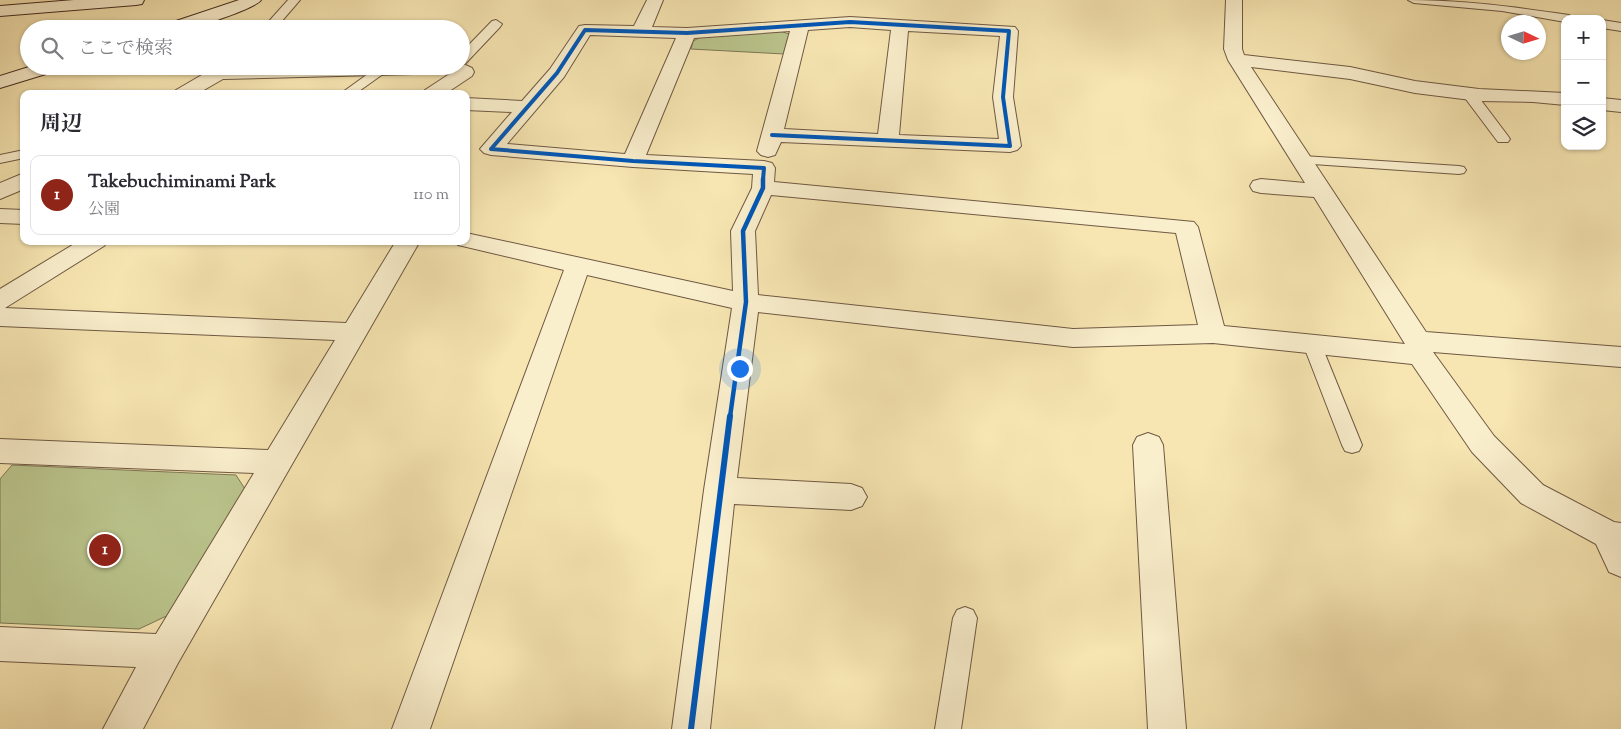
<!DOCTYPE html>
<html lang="ja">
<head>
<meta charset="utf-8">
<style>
  :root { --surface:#fff; --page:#f2f2f3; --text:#2b2b33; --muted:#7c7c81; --line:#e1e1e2; --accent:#8f2418 }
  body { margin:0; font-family:"Sorts Mill Goudy","Noto Serif JP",serif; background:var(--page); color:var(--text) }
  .controls { position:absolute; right:15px; top:15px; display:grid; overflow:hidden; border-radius:10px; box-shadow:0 1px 4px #0004 }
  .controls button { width:45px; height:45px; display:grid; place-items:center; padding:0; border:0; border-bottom:1px solid var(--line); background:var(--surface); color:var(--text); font:25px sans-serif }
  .compass { position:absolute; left:1501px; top:15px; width:45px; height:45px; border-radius:50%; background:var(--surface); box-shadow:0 1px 4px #0004; rotate:94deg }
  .you { position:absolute; left:739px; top:368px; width:18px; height:18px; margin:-12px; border:4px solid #fff; border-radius:50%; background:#1a73e8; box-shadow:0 0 0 8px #1a73e833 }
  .badge { display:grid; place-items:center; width:32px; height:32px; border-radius:50%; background:var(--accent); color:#fff; font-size:16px; font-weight:700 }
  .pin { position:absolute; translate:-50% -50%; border:2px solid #fff; box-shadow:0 1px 5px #0006 }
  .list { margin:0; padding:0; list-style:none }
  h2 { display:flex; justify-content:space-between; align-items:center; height:65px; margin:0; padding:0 20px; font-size:21px }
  h2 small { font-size:16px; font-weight:400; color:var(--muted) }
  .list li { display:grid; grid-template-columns:32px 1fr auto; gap:15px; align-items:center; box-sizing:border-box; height:80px; margin:0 10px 10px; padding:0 10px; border:1px solid var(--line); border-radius:10px }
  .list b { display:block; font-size:19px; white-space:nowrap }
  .list p { margin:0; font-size:16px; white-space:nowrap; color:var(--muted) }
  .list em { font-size:16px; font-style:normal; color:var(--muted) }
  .icon { flex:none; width:28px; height:28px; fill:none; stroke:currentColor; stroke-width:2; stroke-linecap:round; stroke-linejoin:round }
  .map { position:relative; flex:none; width:1621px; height:729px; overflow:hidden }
  .search { position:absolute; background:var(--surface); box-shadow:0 1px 4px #0004; left:20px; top:20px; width:450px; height:55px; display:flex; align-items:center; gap:12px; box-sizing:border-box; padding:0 18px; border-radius:28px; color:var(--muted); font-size:19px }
  .panel { position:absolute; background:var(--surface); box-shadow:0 1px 4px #0004; left:20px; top:90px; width:450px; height:155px; border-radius:10px }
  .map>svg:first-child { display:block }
  .green { fill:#bbc58d; stroke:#7e7856 }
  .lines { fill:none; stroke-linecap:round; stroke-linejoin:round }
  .service-casing { stroke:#6f5943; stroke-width:2 }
  .minor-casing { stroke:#6f5943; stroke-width:2 }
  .secondary-casing { stroke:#422a1e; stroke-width:2 }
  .service { fill:#faefcd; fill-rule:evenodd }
  .minor { fill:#faefcd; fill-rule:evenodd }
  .secondary { fill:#faefcd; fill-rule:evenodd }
  .cycleway-far2-casing { stroke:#faefcd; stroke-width:5.5 }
  .cycleway-far1-casing { stroke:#faefcd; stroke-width:8 }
  .cycleway-casing { stroke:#faefcd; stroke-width:9 }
  .cycleway-far2 { stroke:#0057b8; stroke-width:4 }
  .cycleway-far1 { stroke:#0057b8; stroke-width:4.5 }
  .cycleway { stroke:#0057b8; stroke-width:6 }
</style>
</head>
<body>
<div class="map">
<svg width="1621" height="729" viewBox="0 0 1621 729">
  <rect width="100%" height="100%" fill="#f7e6b2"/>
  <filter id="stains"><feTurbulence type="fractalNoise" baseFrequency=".004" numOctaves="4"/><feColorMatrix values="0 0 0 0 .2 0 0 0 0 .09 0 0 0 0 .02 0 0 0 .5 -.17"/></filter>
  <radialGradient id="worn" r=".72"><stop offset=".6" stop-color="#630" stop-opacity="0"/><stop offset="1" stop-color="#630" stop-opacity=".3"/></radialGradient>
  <!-- green -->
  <path class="green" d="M 780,31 L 789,34 L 784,54 L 691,49 L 693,41 L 703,36 Z
    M 12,465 L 236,475 L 245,489 L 175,612 L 139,629 L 0,623 L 0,479 Z"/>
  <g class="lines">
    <!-- service casing -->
    <g class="service-casing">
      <path id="service" d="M 288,0 L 300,0 L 275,29 L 262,29 Z
        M 1408,0 C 1463,0 1515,7 1569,15 L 1575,19 L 1565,19 L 1565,22 L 1502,11 L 1414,3 Z
        M 496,20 L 502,24 L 500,27 L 465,64 L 461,65 L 461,53 L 492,21 Z
        M 1602,20 L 1621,23 L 1621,31 L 1602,28 Z
        M 379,66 L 388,66 L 390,69 L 355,94 L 340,94 Z
        M 1469,90 L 1474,91 L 1508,136 L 1510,139 L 1508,142 L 1498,142 L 1462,94 Z
        M 24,150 L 24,158 L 0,163 L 0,155 Z
        M 1303,156 L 1459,166 L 1464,167 L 1466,170 L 1464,173 L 1459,174 L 1298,163 L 1296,160 L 1298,157 Z
        M 1312,338 L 1318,339 L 1321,344 L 1362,445 L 1359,451 L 1352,453 L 1345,451 L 1342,445 L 1303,344 L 1306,339 Z
        M 965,607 L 973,610 L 977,618 L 961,729 L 935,729 L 953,618 L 957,610 Z"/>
    </g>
    <!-- minor casing -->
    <g class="minor-casing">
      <path id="minor" d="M 647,0 L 663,0 L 652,27 L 687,28 L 850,17 L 1015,27 L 1018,31 L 1013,97 L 1021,146 L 1017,150 L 1010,152 L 781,142 L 775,155 L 768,157 L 761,155 L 757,151 L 790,31 L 694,38 L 646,155 L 764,161 L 772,163 L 775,168 L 774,182 L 1194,222 L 1198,227 L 1224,326 L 1405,344 L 1314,197 L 1261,193 L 1253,191 L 1250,186 L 1253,181 L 1261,179 L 1305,183 L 1228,60 L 1224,49 L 1226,0 L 1242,0 L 1242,49 L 1244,55 L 1350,67 L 1415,81 L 1479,89 L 1565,93 L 1565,105 L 1533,102 L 1479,101 L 1415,93 L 1350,79 L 1251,67 L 1426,332 L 1621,347 L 1621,367 L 1433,352 L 1494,436 L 1543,485 L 1614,522 L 1621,523 L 1621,577 L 1609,572 L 1596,544 L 1521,503 L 1472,452 L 1412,364 L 1213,343 L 1073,347 L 758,312 L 737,478 L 851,484 L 862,488 L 867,497 L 862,506 L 851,510 L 734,504 L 710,729 L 672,729 L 704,490 L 732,308 L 587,275 L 430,729 L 392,729 L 564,270 L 458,245 L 455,241 L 466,241 L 466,233 L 733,291 L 731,231 L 752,188 L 753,174 L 633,167 L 491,155 L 484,153 L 480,149 L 512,112 L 466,110 L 466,98 L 522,101 L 550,69 L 579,26 L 585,25 L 634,26 ZM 850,27 L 891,30 L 878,134 L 784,129 L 808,30 ZM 908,31 L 1000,36 L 993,97 L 999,139 L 899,135 ZM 590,35 L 676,38 L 625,154 L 507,144 L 564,77 ZM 771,195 L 1176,233 L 1198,325 L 1073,329 L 758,295 L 755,231 Z
        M 461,63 L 472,68 L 474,72 L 472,76 L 445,94 L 422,94 L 425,90 L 451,73 L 223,79 L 197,94 L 173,94 L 176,90 L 212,69 L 219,67 L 461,66 Z
        M 1602,98 L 1621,100 L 1621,112 L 1602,110 Z
        M 24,173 L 24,189 L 0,199 L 0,183 Z
        M 0,209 L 24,210 L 24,224 L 0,223 Z
        M 79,241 L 108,241 L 104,246 L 5,308 L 346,323 L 396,241 L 420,241 L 178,663 L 143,729 L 103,729 L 136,667 L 0,661 L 0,627 L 156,634 L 254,473 L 0,463 L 0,439 L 268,450 L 335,340 L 0,326 L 0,289 Z
        M 1148,433 L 1159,437 L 1163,445 L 1186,729 L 1148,729 L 1133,445 L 1137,437 Z"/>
    </g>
    <!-- secondary casing -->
    <g class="secondary-casing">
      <path id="secondary" d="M 74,0 L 144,0 L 142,4 L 136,5 L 0,16 L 0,6 Z
        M 239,0 L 261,0 C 256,8 201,26 189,29 C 180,30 170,29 161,29 L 164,25 Z
        M 32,66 L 61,66 L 59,70 L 0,88 L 0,76 Z"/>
    </g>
    <!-- service -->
    <use href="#service" class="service"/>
    <!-- minor -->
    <use href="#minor" class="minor"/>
    <!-- secondary -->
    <use href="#secondary" class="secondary"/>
    <!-- cycleway-far2 casing -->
    <g class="cycleway-far2-casing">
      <path id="cycleway-far2" d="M 763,180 L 764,168 L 633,161 L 491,149 L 557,73 L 585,30 L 687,33 L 850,22 L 1009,31 L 1003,97 L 1010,146 L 772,135"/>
    </g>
    <!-- cycleway-far1 casing -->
    <g class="cycleway-far1-casing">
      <path id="cycleway-far1" d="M 730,417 L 746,302 L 743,231 L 763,188 L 763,179"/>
    </g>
    <!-- cycleway casing -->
    <g class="cycleway-casing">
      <path id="cycleway" d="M 691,729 L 730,416"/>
    </g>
    <!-- cycleway-far2 -->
    <use href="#cycleway-far2" class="cycleway-far2"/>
    <!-- cycleway-far1 -->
    <use href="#cycleway-far1" class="cycleway-far1"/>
    <!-- cycleway -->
    <use href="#cycleway" class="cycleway"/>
  </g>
  <rect width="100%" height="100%" filter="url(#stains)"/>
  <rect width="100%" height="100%" fill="url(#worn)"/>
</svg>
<div class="controls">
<button>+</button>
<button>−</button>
<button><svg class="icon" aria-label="layers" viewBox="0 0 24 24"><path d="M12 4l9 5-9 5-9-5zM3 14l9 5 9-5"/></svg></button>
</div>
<svg class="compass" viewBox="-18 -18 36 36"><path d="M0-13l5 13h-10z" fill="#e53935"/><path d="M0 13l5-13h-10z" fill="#7c7c81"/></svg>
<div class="you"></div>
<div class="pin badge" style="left:105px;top:550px">1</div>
<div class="search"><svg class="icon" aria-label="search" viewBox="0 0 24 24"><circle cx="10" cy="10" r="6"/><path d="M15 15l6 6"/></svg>ここで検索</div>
<section class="panel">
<h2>周辺<small></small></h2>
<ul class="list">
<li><span class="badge">1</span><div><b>Takebuchiminami Park</b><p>公園</p></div><em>110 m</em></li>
</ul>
</section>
</div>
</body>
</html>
